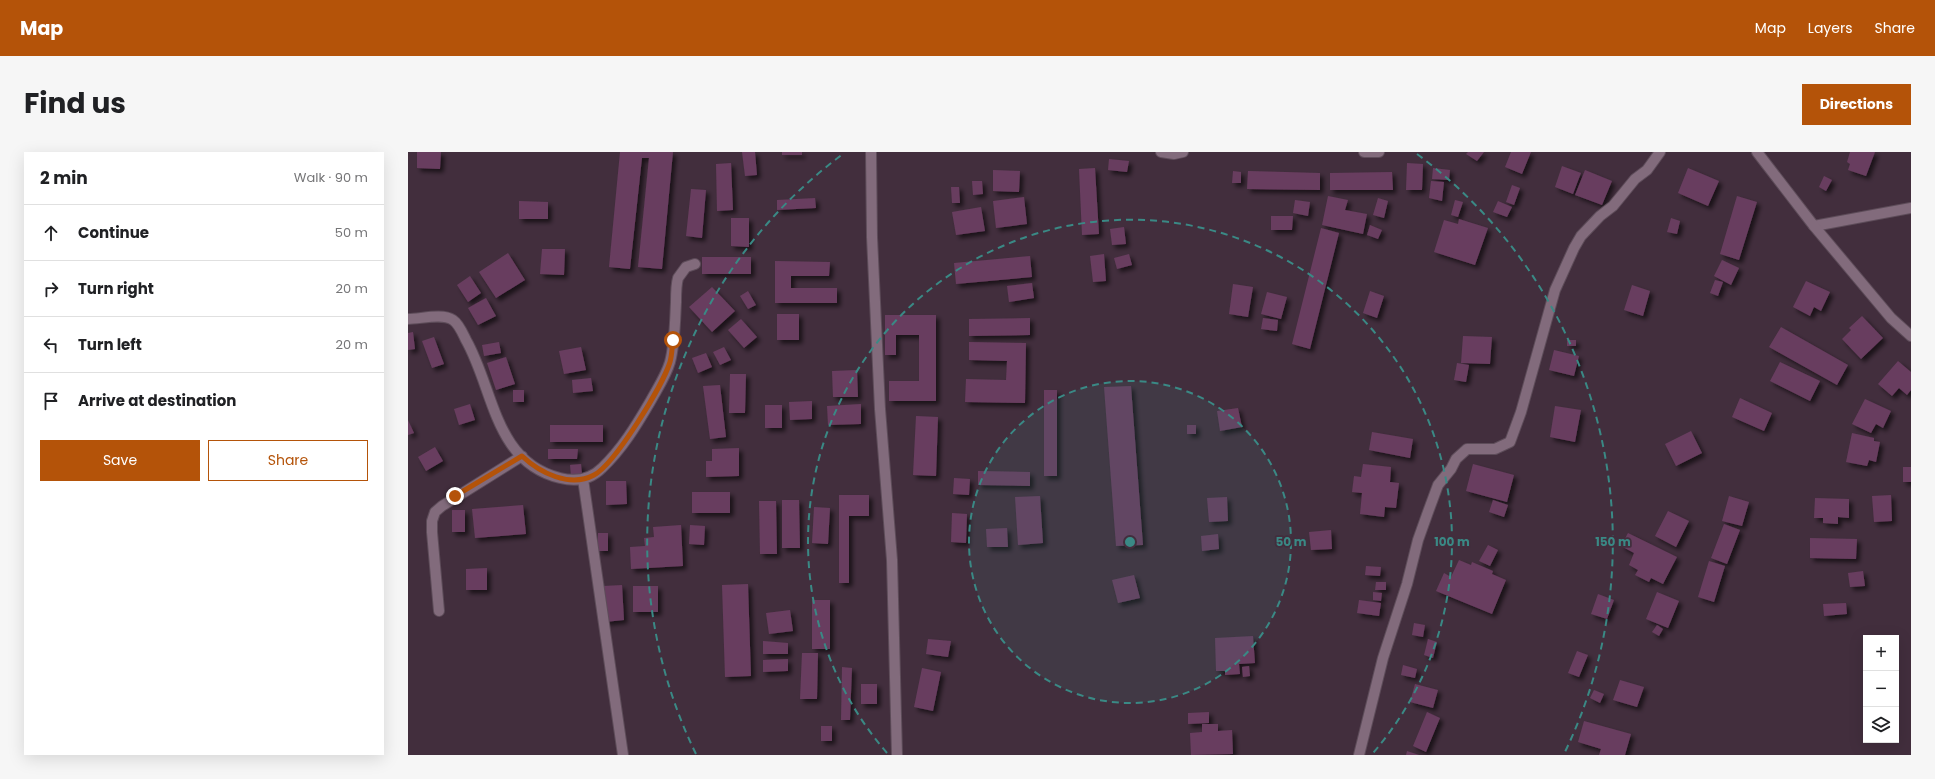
<!DOCTYPE html>
<html lang="en">
<head>
<meta charset="utf-8">
<style>
  :root { --surface:#fff; --page:#f6f6f6; --text:#202124; --muted:#757577; --line:#e0e0e0; --accent:#b45309 }
  body { margin:0; font-family:Poppins,sans-serif; background:var(--page); color:var(--text) }
  .controls { position:absolute; right:12px; bottom:12px; display:grid; overflow:hidden; border-radius:0px; box-shadow:0 4px 16px #0002 }
  .controls button { width:36px; height:36px; display:grid; place-items:center; padding:0; border:0; border-bottom:1px solid var(--line); background:var(--surface); color:var(--text); font:20px sans-serif }
  .stop { position:absolute; width:12px; height:12px; margin:-9px; border:3px solid #b45309; border-radius:50%; background:#fff }
  .stop.end { background:#b45309; border-color:#fff; box-shadow:0 1px 4px #0008 }
  .list { margin:0; padding:0; list-style:none }
  h2 { display:flex; justify-content:space-between; align-items:center; height:52px; margin:0; padding:0 16px; font-size:17px }
  h2 small { font-size:13px; font-weight:400; color:var(--muted) }
  .list li { display:grid; grid-template-columns:26px 1fr auto; gap:12px; align-items:center; box-sizing:border-box; height:56px; padding:0 16px; border-top:1px solid var(--line) }
  .list b { display:block; font-size:15px; white-space:nowrap }
  .list em { font-size:13px; font-style:normal; color:var(--muted) }
  .actions { display:flex; gap:8px; padding:12px 16px }
  .actions a { flex:1; padding:9px 0; border:1px solid var(--accent); border-radius:0px; text-align:center; font-size:14px; color:var(--accent) }
  .actions .main { background:var(--accent); color:#fff }
  .icon { flex:none; width:22px; height:22px; fill:none; stroke:currentColor; stroke-width:2; stroke-linecap:round; stroke-linejoin:round }
  .map { position:relative; flex:none; width:1503px; height:603px; overflow:hidden; border-radius:0px }
  header { display:flex; align-items:center; gap:24px; box-sizing:border-box; height:56px; padding:0 20px; background:var(--accent); color:#fff }
  header strong { font-size:19px }
  nav { display:flex; gap:22px; margin-inline-start:auto; font-size:14px }
  .intro { display:flex; align-items:center; justify-content:space-between; box-sizing:border-box; height:96px; padding:0 24px }
  h1 { margin:0; font-size:28px }
  .button { padding:10px 18px; border-radius:0px; background:var(--accent); color:#fff; font-size:14px; font-weight:700 }
  main { display:flex; gap:24px; padding:0 24px }
  aside { flex:1; background:var(--surface); border-radius:0px; box-shadow:0 4px 16px #0002 }
  .map>svg:first-child { display:block }
  .building { fill:#683d5f; filter:url(#shadow) }
  .lines { fill:none; stroke-linecap:round; stroke-linejoin:round }
  .minor-casing { stroke:#5d4c59; stroke-width:12 }
  .tertiary-casing { stroke:#5d4c59; stroke-width:12 }
  .minor { stroke:#826b7c; stroke-width:10 }
  .tertiary { stroke:#826b7c; stroke-width:10 }
  .route { stroke:#b45309; stroke-width:5 }
  .ring { fill:none; stroke:#3a8985; stroke-width:2; stroke-dasharray:7 5 }
  .centre { fill:#3a8985; stroke:#422e3d; stroke-width:2 }
  .ring-label { font-size:12px; text-anchor:middle; font-weight:bold; fill:#3a8985; stroke:#422e3d; stroke-width:3.5; stroke-linejoin:round; paint-order:stroke }
</style>
</head>
<body>
<header>
<strong>Map</strong>
<nav><a>Map</a><a>Layers</a><a>Share</a></nav>
</header>
<div class="intro"><h1>Find us</h1><a class="button">Directions</a></div>
<main>
<aside>
<h2>2 min<small>Walk · 90 m</small></h2>
<ul class="list">
<li><svg class="icon" aria-label="ahead" viewBox="0 0 24 24"><path d="M12 20V5M6 11l6-6 6 6"/></svg><div><b>Continue</b></div><em>50 m</em></li>
<li><svg class="icon" aria-label="right" viewBox="0 0 24 24"><path d="M7 20v-9h11M14 6l5 5-5 5"/></svg><div><b>Turn right</b></div><em>20 m</em></li>
<li><svg class="icon" aria-label="left" viewBox="0 0 24 24"><path d="M17 20v-9H6M10 6l-5 5 5 5"/></svg><div><b>Turn left</b></div><em>20 m</em></li>
<li><svg class="icon" aria-label="arrive" viewBox="0 0 24 24"><path d="M6 21V4h12l-3 4 3 4H6"/></svg><div><b>Arrive at destination</b></div></li>
</ul>
<div class="actions"><a class="main">Save</a><a>Share</a></div>
</aside>
<div class="map">
<svg width="1503" height="603" viewBox="0 0 1503 603">
  <defs>
    <filter id="shadow"><feDropShadow dx="3.5" dy="3.5" stdDeviation="2" flood-color="#0009"/></filter>
  </defs>
  <rect width="100%" height="100%" fill="#422e3d"/>
  <!-- building -->
  <path class="building" d="M 9,0 L 33,0 L 32,17 L 9,16 Z
    M 212,0 L 265,0 L 254,117 L 230,115 L 241,6 L 234,6 L 222,117 L 201,115 Z
    M 334,0 L 347,0 L 349,23 L 337,24 Z
    M 374,0 L 394,0 L 394,3 L 374,3 Z
    M 1060,0 L 1076,0 L 1069,9 L 1058,2 Z
    M 1103,0 L 1123,0 L 1114,22 L 1097,15 Z
    M 1442,0 L 1467,0 L 1458,24 L 1440,18 L 1442,12 L 1439,10 Z
    M 701,7 L 721,9 L 719,20 L 700,18 Z
    M 323,11 L 325,58 L 309,59 L 308,12 Z
    M 999,11 L 1015,12 L 1014,38 L 998,38 Z
    M 1154,14 L 1173,21 L 1165,42 L 1147,35 Z
    M 687,16 L 691,82 L 674,83 L 671,17 Z
    M 1025,16 L 1042,18 L 1041,28 L 1024,27 Z
    M 1280,16 L 1311,29 L 1300,54 L 1270,41 Z
    M 585,18 L 612,19 L 611,40 L 585,39 Z
    M 1177,18 L 1204,29 L 1194,53 L 1167,43 Z
    M 825,19 L 833,20 L 833,31 L 824,31 Z
    M 840,19 L 912,21 L 912,38 L 839,37 Z
    M 984,20 L 985,38 L 922,38 L 922,21 Z
    M 1416,24 L 1424,28 L 1418,39 L 1411,35 Z
    M 564,29 L 574,29 L 575,42 L 565,43 Z
    M 1023,29 L 1036,30 L 1034,49 L 1021,46 Z
    M 1104,33 L 1112,36 L 1106,53 L 1098,50 Z
    M 543,35 L 551,35 L 552,51 L 544,51 Z
    M 283,37 L 298,38 L 294,86 L 278,84 Z
    M 920,44 L 940,48 L 937,58 L 959,62 L 955,82 L 914,73 Z
    M 1329,44 L 1349,50 L 1331,108 L 1312,102 Z
    M 616,45 L 619,72 L 588,76 L 585,49 Z
    M 407,46 L 408,56 L 369,58 L 369,48 Z
    M 970,46 L 980,49 L 976,66 L 965,63 Z
    M 887,48 L 902,50 L 900,64 L 885,61 Z
    M 1047,48 L 1055,50 L 1050,65 L 1043,63 Z
    M 111,49 L 140,50 L 140,67 L 111,67 Z
    M 1090,49 L 1104,55 L 1099,65 L 1085,60 Z
    M 573,55 L 577,79 L 548,83 L 544,60 Z
    M 863,64 L 885,64 L 884,78 L 863,78 Z
    M 323,66 L 341,66 L 341,95 L 323,94 Z
    M 1263,66 L 1272,69 L 1269,82 L 1259,80 Z
    M 1051,67 L 1080,76 L 1067,113 L 1026,100 L 1036,68 L 1050,72 Z
    M 962,73 L 974,78 L 970,87 L 959,83 Z
    M 716,75 L 718,92 L 704,93 L 702,77 Z
    M 913,76 L 931,81 L 902,197 L 884,192 Z
    M 134,97 L 157,97 L 156,123 L 132,122 Z
    M 100,101 L 117,128 L 88,146 L 71,120 Z
    M 696,102 L 698,129 L 685,130 L 682,104 Z
    M 721,102 L 724,113 L 709,117 L 706,106 Z
    M 622,104 L 624,125 L 548,132 L 546,111 Z
    M 294,105 L 343,105 L 343,122 L 294,122 Z
    M 1314,108 L 1331,116 L 1323,133 L 1306,124 Z
    M 367,109 L 422,110 L 421,124 L 383,124 L 383,136 L 429,136 L 429,151 L 367,151 Z
    M 62,124 L 73,141 L 60,150 L 49,133 Z
    M 1307,128 L 1315,130 L 1310,144 L 1302,141 Z
    M 1398,129 L 1422,140 L 1413,159 L 1406,155 L 1402,164 L 1385,155 Z
    M 624,131 L 626,146 L 601,150 L 599,134 Z
    M 825,132 L 845,135 L 840,165 L 821,162 Z
    M 1224,133 L 1242,139 L 1235,164 L 1216,158 Z
    M 304,135 L 327,159 L 304,180 L 281,155 Z
    M 340,139 L 348,153 L 340,157 L 332,144 Z
    M 962,139 L 976,144 L 969,166 L 955,161 Z
    M 859,140 L 879,145 L 873,167 L 853,162 Z
    M 78,146 L 88,164 L 70,173 L 60,156 Z
    M 369,162 L 391,162 L 391,188 L 369,188 Z
    M 477,163 L 528,163 L 528,249 L 481,249 L 481,229 L 511,229 L 511,183 L 488,183 L 488,203 L 477,203 Z
    M 1454,164 L 1475,186 L 1453,207 L 1434,187 L 1443,178 L 1441,176 Z
    M 622,166 L 622,183 L 561,184 L 561,167 Z
    M 855,166 L 870,168 L 869,179 L 853,177 Z
    M 333,167 L 349,185 L 336,196 L 320,178 Z
    M 1373,175 L 1440,213 L 1429,233 L 1361,195 Z
    M 5,180 L 7,197 L 0,198 L 0,181 Z
    M 1055,184 L 1084,185 L 1082,212 L 1053,211 Z
    M 26,185 L 36,212 L 24,216 L 14,189 Z
    M 1159,188 L 1168,188 L 1168,194 L 1159,194 Z
    M 91,190 L 93,201 L 76,204 L 74,193 Z
    M 561,190 L 618,191 L 617,251 L 557,250 L 558,227 L 598,228 L 599,209 L 561,208 Z
    M 173,195 L 178,218 L 156,222 L 151,199 Z
    M 316,195 L 323,208 L 312,213 L 305,200 Z
    M 1146,198 L 1171,204 L 1166,224 L 1141,218 Z
    M 298,201 L 304,215 L 290,221 L 284,206 Z
    M 98,205 L 107,232 L 88,238 L 79,211 Z
    M 1490,209 L 1503,220 L 1503,238 L 1499,243 L 1491,236 L 1484,244 L 1470,232 Z
    M 1372,210 L 1412,229 L 1402,249 L 1362,229 Z
    M 1049,211 L 1061,213 L 1058,230 L 1046,228 Z
    M 449,218 L 450,245 L 425,245 L 424,219 Z
    M 322,222 L 338,222 L 337,261 L 321,261 Z
    M 183,226 L 185,239 L 165,241 L 164,228 Z
    M 312,233 L 318,285 L 302,287 L 295,234 Z
    M 723,234 L 735,393 L 708,394 L 696,235 Z
    M 105,238 L 116,238 L 116,250 L 105,250 Z
    M 636,238 L 649,238 L 649,324 L 636,324 Z
    M 1332,246 L 1364,261 L 1356,279 L 1324,265 Z
    M 1457,247 L 1483,259 L 1475,276 L 1468,272 L 1463,281 L 1444,272 Z
    M 404,249 L 404,267 L 382,268 L 381,250 Z
    M 62,252 L 67,268 L 51,273 L 46,257 Z
    M 453,252 L 453,272 L 420,273 L 419,254 Z
    M 357,253 L 374,253 L 374,276 L 357,276 Z
    M 1147,254 L 1173,258 L 1167,290 L 1142,285 Z
    M 830,256 L 834,275 L 812,279 L 809,259 Z
    M 508,264 L 530,265 L 528,324 L 505,323 Z
    M 0,268 L 6,281 L 0,283 Z
    M 142,273 L 195,273 L 195,290 L 142,290 Z
    M 779,273 L 788,273 L 788,282 L 779,282 Z
    M 1283,279 L 1294,301 L 1268,314 L 1257,292 Z
    M 964,280 L 1005,287 L 1002,306 L 961,298 Z
    M 1444,281 L 1466,286 L 1466,289 L 1472,290 L 1468,310 L 1461,308 L 1459,314 L 1438,310 Z
    M 27,295 L 35,309 L 18,319 L 10,305 Z
    M 331,296 L 331,324 L 298,325 L 298,309 L 304,309 L 304,297 Z
    M 140,297 L 170,297 L 169,307 L 140,307 Z
    M 173,312 L 174,322 L 163,324 L 162,313 Z
    M 955,312 L 983,315 L 982,330 L 991,331 L 988,356 L 977,355 L 976,365 L 952,362 L 954,341 L 944,340 L 946,324 L 953,325 Z
    M 1065,312 L 1106,323 L 1099,350 L 1058,339 Z
    M 1495,315 L 1503,315 L 1503,330 L 1495,330 Z
    M 570,319 L 622,320 L 622,334 L 570,333 Z
    M 546,326 L 562,327 L 561,343 L 545,342 Z
    M 198,329 L 218,329 L 219,352 L 198,353 Z
    M 284,340 L 322,340 L 322,361 L 284,361 Z
    M 431,343 L 461,343 L 461,364 L 441,364 L 441,431 L 431,431 Z
    M 1483,343 L 1484,369 L 1466,370 L 1464,344 Z
    M 632,344 L 635,391 L 610,393 L 607,345 Z
    M 1321,344 L 1341,350 L 1334,374 L 1314,369 Z
    M 819,345 L 820,369 L 801,370 L 799,346 Z
    M 1407,346 L 1441,347 L 1441,366 L 1430,365 L 1430,372 L 1415,371 L 1415,366 L 1406,366 Z
    M 374,348 L 391,348 L 392,396 L 374,396 Z
    M 1085,348 L 1100,353 L 1096,365 L 1081,360 Z
    M 351,349 L 368,349 L 369,402 L 352,402 Z
    M 115,353 L 118,382 L 67,386 L 64,357 Z
    M 406,355 L 422,356 L 420,392 L 404,391 Z
    M 44,358 L 57,358 L 57,380 L 44,380 Z
    M 1260,359 L 1281,369 L 1268,395 L 1247,384 Z
    M 544,361 L 559,362 L 558,391 L 543,390 Z
    M 1316,372 L 1332,378 L 1319,412 L 1303,406 Z
    M 273,373 L 275,414 L 223,417 L 222,395 L 237,394 L 236,386 L 246,385 L 245,375 Z
    M 282,373 L 297,374 L 296,393 L 281,392 Z
    M 599,376 L 600,395 L 579,395 L 578,377 Z
    M 923,378 L 924,397 L 903,398 L 901,380 Z
    M 190,381 L 200,381 L 200,399 L 190,399 Z
    M 1220,381 L 1269,405 L 1255,432 L 1243,426 L 1241,430 L 1227,423 L 1230,418 L 1221,413 L 1226,401 L 1213,394 Z
    M 810,382 L 811,397 L 794,399 L 793,384 Z
    M 1402,386 L 1449,387 L 1448,407 L 1402,406 Z
    M 1080,393 L 1090,398 L 1082,414 L 1071,409 Z
    M 1051,408 L 1063,413 L 1064,410 L 1085,419 L 1084,422 L 1098,428 L 1084,462 L 1028,439 L 1036,421 L 1043,425 Z
    M 1301,409 L 1317,414 L 1306,450 L 1290,445 Z
    M 958,414 L 973,415 L 972,424 L 957,423 Z
    M 79,416 L 79,438 L 58,438 L 58,417 Z
    M 1455,419 L 1457,434 L 1442,435 L 1440,421 Z
    M 726,423 L 732,446 L 710,451 L 704,428 Z
    M 968,430 L 978,430 L 978,438 L 967,438 Z
    M 340,432 L 343,524 L 317,525 L 314,433 Z
    M 214,433 L 216,468 L 197,470 L 195,434 Z
    M 225,434 L 250,434 L 250,460 L 225,460 Z
    M 965,440 L 974,441 L 973,449 L 965,448 Z
    M 1249,440 L 1271,449 L 1260,476 L 1238,467 Z
    M 1190,442 L 1206,448 L 1199,467 L 1183,462 Z
    M 404,448 L 422,448 L 422,497 L 404,497 Z
    M 951,448 L 973,451 L 971,464 L 949,461 Z
    M 1438,451 L 1439,462 L 1416,464 L 1415,452 Z
    M 382,458 L 385,479 L 361,482 L 358,461 Z
    M 1006,471 L 1017,473 L 1015,485 L 1004,483 Z
    M 1249,473 L 1255,477 L 1251,484 L 1244,480 Z
    M 845,484 L 847,511 L 831,512 L 832,522 L 817,523 L 817,519 L 808,519 L 807,486 Z
    M 520,487 L 543,489 L 540,505 L 518,502 Z
    M 1020,487 L 1029,490 L 1025,506 L 1016,503 Z
    M 355,489 L 380,491 L 380,502 L 355,502 Z
    M 1169,499 L 1180,503 L 1171,525 L 1160,521 Z
    M 394,501 L 410,501 L 409,547 L 392,547 Z
    M 380,507 L 380,519 L 355,520 L 355,508 Z
    M 995,513 L 1009,517 L 1007,526 L 993,523 Z
    M 841,514 L 842,524 L 835,525 L 834,515 Z
    M 434,515 L 444,516 L 442,568 L 433,568 Z
    M 514,516 L 533,520 L 525,559 L 506,555 Z
    M 1212,528 L 1236,535 L 1229,555 L 1205,548 Z
    M 453,532 L 469,532 L 469,552 L 453,552 Z
    M 1007,532 L 1030,538 L 1025,556 L 1002,550 Z
    M 1186,538 L 1196,542 L 1192,551 L 1182,546 Z
    M 801,560 L 801,571 L 780,572 L 780,561 Z
    M 1019,560 L 1032,566 L 1018,600 L 1005,594 Z
    M 1176,569 L 1223,582 L 1217,603 L 1191,603 L 1193,597 L 1170,590 Z
    M 794,572 L 810,572 L 810,579 L 824,578 L 825,602 L 783,603 L 782,581 L 794,580 Z
    M 413,574 L 424,574 L 424,589 L 413,589 Z
    M 999,599 L 1011,603 L 998,603 Z"/>
  <g class="lines">
    <!-- minor casing -->
    <g class="minor-casing">
      <path id="minor" d="M 463,0 L 464,85 L 472,257 L 484,408 L 489,603
        M 753,0 L 766,2 L 775,0
        M 956,0 L 971,0
        M 1406,74 L 1503,56
        M 0,167 C 13,167 34,161 45,168 C 51,172 55,182 58,188 C 86,237 86,310 152,326 C 168,330 183,327 194,316 C 214,297 228,274 242,250 C 249,237 258,224 262,210 C 267,191 267,169 268,150 C 268,142 268,133 270,126 L 278,115 L 287,112
        M 175,327 L 215,603
        M 31,459 L 24,380 L 24,369 L 27,360 L 34,354 L 114,304
        M 951,603 L 975,506 L 999,432 L 1010,388 L 1020,360 L 1030,333 L 1043,317 L 1048,307 L 1059,297 L 1087,297 L 1102,290 L 1113,260 L 1147,138 L 1166,96 L 1173,84 L 1192,64 L 1205,54 L 1227,27 L 1239,18 L 1252,0"/>
    </g>
    <!-- tertiary casing -->
    <g class="tertiary-casing">
      <path id="tertiary" d="M 1349,0 L 1406,74 L 1483,166 L 1503,184"/>
    </g>
    <!-- minor -->
    <use href="#minor" class="minor"/>
    <!-- tertiary -->
    <use href="#tertiary" class="tertiary"/>
  </g>
  <g class="lines">
    <!-- route -->
    <path class="route" d="M 47,344 L 114,304 C 132,321 162,336 186,323 C 207,312 255,233 262,210 C 264,203 264,195 265,188"/>
  </g>
  <!-- distance rings -->
  <circle cx="722" cy="390" r="161" fill="#3a8985" fill-opacity=".12"/>
  <g class="ring">
    <circle cx="722" cy="390" r="161"/>
    <path d="M479 601A322 322 0 1 1 965 601"/>
    <path d="M288 602A483 483 0 0 1 435 2M1009 2A483 483 0 0 1 1156 602"/>
  </g>
  <circle cx="722" cy="390" r="6" class="centre"/>
  <g class="ring-label">
    <text x="883" y="394">50 m</text>
    <text x="1044" y="394">100 m</text>
    <text x="1205" y="394">150 m</text>
  </g>
</svg>
<div class="controls">
<button>+</button>
<button>−</button>
<button><svg class="icon" aria-label="layers" viewBox="0 0 24 24"><path d="M12 4l9 5-9 5-9-5zM3 14l9 5 9-5"/></svg></button>
</div>
<div class="stop" style="left:265px;top:188px"></div>
<div class="stop end" style="left:47px;top:344px"></div>
</div>
</main>
</body>
</html>
